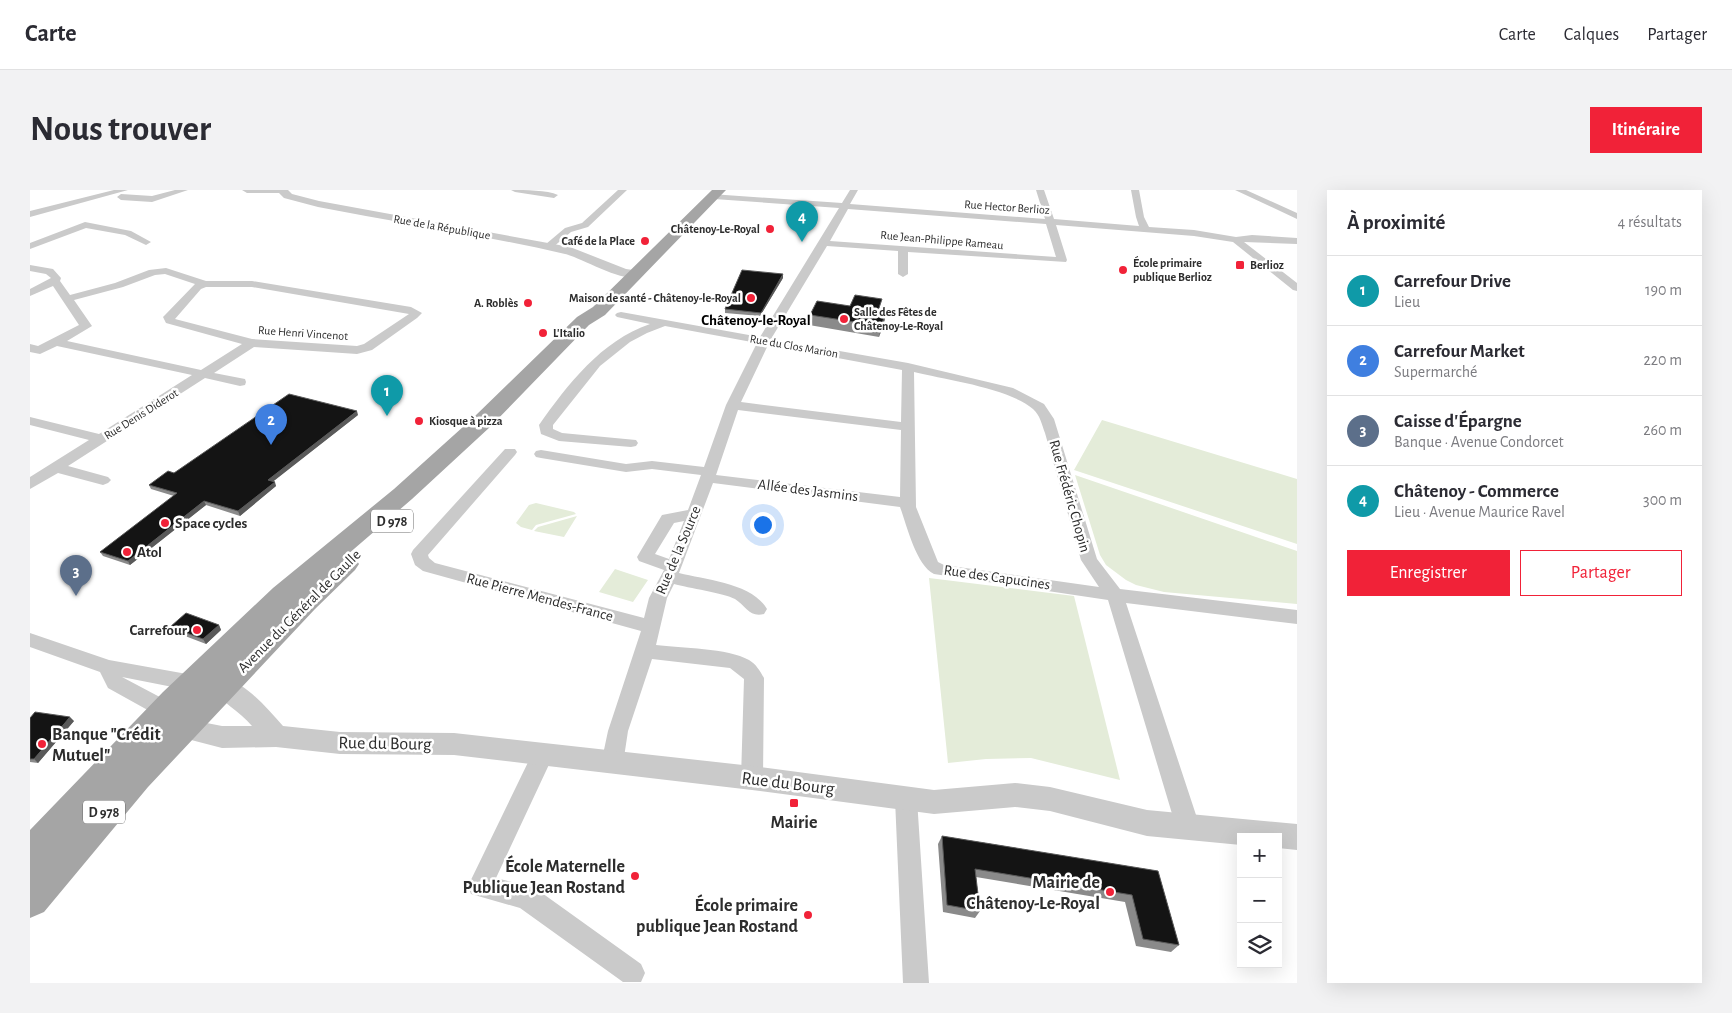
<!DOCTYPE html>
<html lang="fr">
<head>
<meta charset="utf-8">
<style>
  :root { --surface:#fff; --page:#f2f2f3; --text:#2b2b33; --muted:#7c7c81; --line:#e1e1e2; --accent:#f12238 }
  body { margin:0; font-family:"Alegreya Sans",sans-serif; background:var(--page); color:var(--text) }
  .controls { position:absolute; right:15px; bottom:15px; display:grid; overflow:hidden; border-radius:0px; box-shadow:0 5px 20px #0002 }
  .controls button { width:45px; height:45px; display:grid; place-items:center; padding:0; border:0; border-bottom:1px solid var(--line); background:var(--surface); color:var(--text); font:25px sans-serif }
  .you { position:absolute; left:732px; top:334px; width:18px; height:18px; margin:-12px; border:4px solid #fff; border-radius:50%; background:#1a73e8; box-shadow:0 0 0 8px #1a73e833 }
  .badge { display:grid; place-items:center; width:32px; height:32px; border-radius:50%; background:var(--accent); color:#fff; font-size:16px; font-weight:700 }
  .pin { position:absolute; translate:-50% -41px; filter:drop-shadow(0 1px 2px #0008) }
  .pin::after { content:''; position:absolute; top:26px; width:18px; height:15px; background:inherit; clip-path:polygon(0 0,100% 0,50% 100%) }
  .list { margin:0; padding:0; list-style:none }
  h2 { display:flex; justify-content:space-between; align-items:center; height:65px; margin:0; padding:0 20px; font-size:21px }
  h2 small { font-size:16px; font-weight:400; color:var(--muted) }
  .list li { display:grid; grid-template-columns:32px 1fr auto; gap:15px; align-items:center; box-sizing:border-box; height:70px; padding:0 20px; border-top:1px solid var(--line) }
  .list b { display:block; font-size:19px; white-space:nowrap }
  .list p { margin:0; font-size:16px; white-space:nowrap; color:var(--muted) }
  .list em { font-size:16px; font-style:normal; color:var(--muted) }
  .actions { display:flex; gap:10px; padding:15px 20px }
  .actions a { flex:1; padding:11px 0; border:1px solid var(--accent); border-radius:0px; text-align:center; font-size:18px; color:var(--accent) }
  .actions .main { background:var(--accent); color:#fff }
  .icon { flex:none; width:28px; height:28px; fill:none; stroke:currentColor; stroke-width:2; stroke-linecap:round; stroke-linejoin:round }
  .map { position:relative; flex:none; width:1267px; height:793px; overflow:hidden; border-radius:0px }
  header { display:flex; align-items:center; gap:30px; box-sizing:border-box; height:70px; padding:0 25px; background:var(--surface); border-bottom:1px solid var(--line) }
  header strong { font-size:24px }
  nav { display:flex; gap:28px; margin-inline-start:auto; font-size:18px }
  .intro { display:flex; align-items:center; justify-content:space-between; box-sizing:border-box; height:120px; padding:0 30px }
  h1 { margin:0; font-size:35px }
  .button { padding:12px 22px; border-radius:0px; background:var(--accent); color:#fff; font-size:18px; font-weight:700 }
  main { display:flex; gap:30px; padding:0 30px }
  aside { flex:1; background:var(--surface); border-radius:0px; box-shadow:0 5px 20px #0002 }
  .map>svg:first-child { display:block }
  .green { fill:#e4ecd9 }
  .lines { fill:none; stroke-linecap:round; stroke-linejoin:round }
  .minor { fill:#cacaca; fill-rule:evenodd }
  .tertiary { fill:#cacaca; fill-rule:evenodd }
  .primary { fill:#a5a5a5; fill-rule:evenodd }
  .wall { fill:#8a8a8a }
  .shaded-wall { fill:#5a5a5a }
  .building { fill:#141414; stroke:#5a5a5a }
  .poi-dot { fill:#f12238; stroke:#fff; stroke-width:2 }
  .labels { text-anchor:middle; stroke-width:5; stroke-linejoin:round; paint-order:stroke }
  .far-street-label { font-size:12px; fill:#2d2d2d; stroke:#fff }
  .far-poi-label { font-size:12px; font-weight:bold; fill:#2d2d2d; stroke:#fff; text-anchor:start }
  .shield { fill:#fff; stroke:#6c6c6c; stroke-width:1 }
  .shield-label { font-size:14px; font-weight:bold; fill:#2d2d2d }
  .far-quarter-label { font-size:15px; font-weight:bold; fill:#000; stroke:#fff }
  .street-label { font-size:15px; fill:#2d2d2d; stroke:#fff }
  .poi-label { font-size:15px; font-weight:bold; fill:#2d2d2d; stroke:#fff; text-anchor:start }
  .near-poi-label { font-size:18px; font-weight:bold; fill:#2d2d2d; stroke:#fff; text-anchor:end }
  .near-street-label { font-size:18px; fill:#2d2d2d; stroke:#fff }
</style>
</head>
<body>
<header>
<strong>Carte</strong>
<nav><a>Carte</a><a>Calques</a><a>Partager</a></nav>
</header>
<div class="intro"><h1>Nous trouver</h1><a class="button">Itinéraire</a></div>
<main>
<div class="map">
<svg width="1267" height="793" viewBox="0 0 1267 793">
  <rect width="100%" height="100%" fill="#fff"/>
  <!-- green -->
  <path class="green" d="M 1072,230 L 1267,289 L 1267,354 L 1044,280 Z
    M 1045,285 L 1267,361 L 1267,414 L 1134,402 L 1106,395 L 1096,390 L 1076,375 L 1070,365 Z
    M 506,313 L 544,322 L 546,324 L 506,335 L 502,340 L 491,337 L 486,333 L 499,315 Z
    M 547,326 L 534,347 L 504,341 L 508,337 Z
    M 585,379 L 618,390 L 603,412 L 569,402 Z
    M 899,388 L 1044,406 L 1090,590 L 1001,568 L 956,569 L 918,573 Z"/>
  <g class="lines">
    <!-- minor -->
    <path class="minor" d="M 84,0 L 98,0 L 0,27 L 0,21 Z
      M 145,0 L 158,0 L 122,12 L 91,10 L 87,7 L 91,4 L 122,6 Z
      M 481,0 C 495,0 517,0 528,5 L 524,8 L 485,2 Z
      M 588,0 L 597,0 L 558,37 L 541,42 L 522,58 L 516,58 L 516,54 L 535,38 L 552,33 Z
      M 820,0 L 828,0 L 820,14 L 1015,29 L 1006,0 L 1014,0 L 1024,29 L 1109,36 L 1106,27 L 1101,0 L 1109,0 L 1114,27 L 1119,37 L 1164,40 L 1206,47 L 1222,45 L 1267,48 L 1267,54 L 1214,52 L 1267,93 L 1267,101 L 1263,100 L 1203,52 L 1164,46 L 1026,35 L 1037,70 L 1036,72 L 878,62 L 878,84 L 873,87 L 868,84 L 868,61 L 797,56 L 741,149 L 878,173 L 983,198 L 1014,214 L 1024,229 L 1067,369 L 1090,399 L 1267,420 L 1267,434 L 1096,413 L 1170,637 L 1166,644 L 1158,648 L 1150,644 L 1146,637 L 1078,410 L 904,384 C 886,375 877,336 870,317 L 683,293 L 649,383 C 676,390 722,393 737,419 L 734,424 C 720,428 716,416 705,409 C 694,403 658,398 644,394 L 637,408 L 626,455 C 651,458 698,458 719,470 C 726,474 730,481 734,488 L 733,588 L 730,595 L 722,598 L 714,595 L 711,588 L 714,489 L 700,478 L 622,469 L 598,541 L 593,574 L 590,581 L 582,583 L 574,581 L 571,574 L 578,541 L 611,441 L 393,381 L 385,375 L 381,364 L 383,360 L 475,259 L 485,259 L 487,262 L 485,265 L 398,365 L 399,368 L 405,373 L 614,428 L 619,408 L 634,380 L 609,371 L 607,367 L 632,325 L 658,320 L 671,285 L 622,279 L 596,282 L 511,268 L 506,267 L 504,264 L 506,261 L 511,260 L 596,274 L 622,271 L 674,277 L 696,215 L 727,153 L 635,136 L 617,143 L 600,152 L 570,176 L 523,235 L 523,239 L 532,243 L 606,250 L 608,253 L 606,256 L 601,257 L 529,251 L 511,244 L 509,235 C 538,194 571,151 620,134 L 587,127 L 585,125 L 587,123 L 591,122 L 730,147 L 809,18 L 684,9 L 681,8 L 681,4 L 812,13 ZM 818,19 L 1016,34 L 1026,67 L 800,51 ZM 738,155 L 872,180 L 871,232 L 711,212 ZM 884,182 C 917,190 978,198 1003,219 C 1010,225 1012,235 1015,243 L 1051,370 L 1069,397 L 914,375 L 908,372 L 886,317 ZM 708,220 L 871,240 L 870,307 L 686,285 ZM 654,331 L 639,369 L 625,364 L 644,333 Z
      M 1205,0 L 1216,0 L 1267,23 L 1267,29 Z
      M 55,32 L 101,41 L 121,52 L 116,55 L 95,45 L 56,38 L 0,59 L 0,53 Z
      M 0,75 L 23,79 L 31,88 L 30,91 L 40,105 L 85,93 L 119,80 L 136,78 L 176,91 L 222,91 L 381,117 L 392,123 L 387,128 L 342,160 L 327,164 L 224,157 L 184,183 L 215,189 L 216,192 L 215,195 L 210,196 L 175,188 L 38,276 L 78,287 L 81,290 L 78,293 L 73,295 L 28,283 L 0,299 L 0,287 L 59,250 L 0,235 L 0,227 L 69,244 L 162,185 L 27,156 L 10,164 L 0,162 L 0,154 L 8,156 L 49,135 L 23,96 L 0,106 L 0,99 L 21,88 L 16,84 L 0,81 ZM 135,84 L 165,94 L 135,125 L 133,127 L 136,133 L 212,154 L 171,180 L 37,151 L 62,136 L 44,110 L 93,97 L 125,85 ZM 176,97 L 222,97 L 379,124 L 334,154 L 327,156 L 222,149 L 145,129 L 171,99 Z
      M 0,443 L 79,470 L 168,486 L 175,489 L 178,494 L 175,499 L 168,502 L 92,487 L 143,514 L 151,525 L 148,531 L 141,533 L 78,498 L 70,482 L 0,457 Z
      M 512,557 L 520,560 L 523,566 L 466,688 L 505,698 L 611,774 L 615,783 L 611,792 L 593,792 L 490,718 L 441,704 L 438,696 L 504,560 Z
      M 876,599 L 884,602 L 887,609 L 899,793 L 873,793 L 865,609 L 868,602 Z"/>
    <!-- tertiary -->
    <path class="tertiary" d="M 212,0 L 258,0 L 262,4 L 289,11 L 540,57 L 596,79 L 610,81 L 612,84 C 601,98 550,67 535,64 C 453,45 370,33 288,17 L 254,8 L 249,3 L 217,3 Z
      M 193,487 C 218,495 236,517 253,536 L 310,542 L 424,543 L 722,576 L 904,600 L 985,593 L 1020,597 L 1117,620 L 1267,634 L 1267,660 L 1248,658 L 1248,647 L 1211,647 L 1211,655 L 1117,646 L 1020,621 L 985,617 L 904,624 L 722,600 L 424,565 L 310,564 L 246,557 L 192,558 L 142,545 L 138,538 L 142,531 L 151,528 L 192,536 L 222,536 C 210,521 190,512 181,496 L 184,489 Z"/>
    <!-- primary -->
    <path class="primary" d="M 682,0 L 696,0 L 575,125 L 559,135 L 460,237 L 382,309 L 317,365 L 325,368 L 329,374 L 325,380 L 285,419 L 118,597 L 14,722 L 0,728 L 0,640 L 133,502 L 243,398 L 364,299 L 444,227 L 547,127 L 563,117 Z"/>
  </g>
  <!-- wall -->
  <path class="wall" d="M 753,88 L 730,126 L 695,123 L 695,119 Z
    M 850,121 L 856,122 L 854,133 L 849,147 L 779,135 L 780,125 Z
    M 328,225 L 243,291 L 246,296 L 210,326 L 176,315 L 100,375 L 73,366 L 70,362 L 144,306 L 121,299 L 119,295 L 144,283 Z
    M 189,435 L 191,440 L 176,454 L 142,441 L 140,437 Z
    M 0,528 L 44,531 L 8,573 L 0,572 Z
    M 912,646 L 1128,681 L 1149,755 L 1141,762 L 1106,756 L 1095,712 L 946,687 L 950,721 L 945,728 L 913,722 L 908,654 Z"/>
  <!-- shaded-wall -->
  <path class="shaded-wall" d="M 753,84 L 753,88 L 730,126 L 731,123 Z
    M 856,122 L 854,133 L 849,147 L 851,136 Z
    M 327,221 L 328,225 L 240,294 L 238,290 Z
    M 245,292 L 246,296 L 210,326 L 208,321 Z
    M 174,311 L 176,315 L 100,375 L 98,371 Z
    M 189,435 L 191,440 L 176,454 L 173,449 Z
    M 40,527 L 44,531 L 8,573 L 4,569 Z"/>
  <!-- building -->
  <path class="building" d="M 712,80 L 753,84 L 731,123 L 695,119 Z
    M 825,105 L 852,109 L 848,121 L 856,122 L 851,136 L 780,125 L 787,111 L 820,116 Z
    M 259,204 L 327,221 L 238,290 L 245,292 L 208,321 L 174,311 L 98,371 L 70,362 L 147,303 L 119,295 L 138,281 L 144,283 Z
    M 156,423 L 189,435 L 173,449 L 140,437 Z
    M 5,522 L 40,527 L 4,569 L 0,569 L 0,528 Z
    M 912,646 L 1128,681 L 1149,755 L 1113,749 L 1102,705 L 945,679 L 950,721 L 917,715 Z"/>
  <!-- markers -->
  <g class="poi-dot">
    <circle cx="740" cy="39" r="5"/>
    <circle cx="615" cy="51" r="5"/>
    <rect x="1205" y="70" width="10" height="10" rx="2.5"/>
    <circle cx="1093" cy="80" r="5"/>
    <circle cx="721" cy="108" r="5"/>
    <circle cx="498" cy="113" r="5"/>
    <circle cx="814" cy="129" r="5"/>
    <circle cx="513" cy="143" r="5"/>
    <circle cx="389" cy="231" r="5"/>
    <circle cx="135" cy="333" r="5"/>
    <circle cx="97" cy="362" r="5"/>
    <circle cx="167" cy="440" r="5"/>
    <circle cx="12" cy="554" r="5"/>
    <rect x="759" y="608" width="10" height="10" rx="2.5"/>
    <circle cx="605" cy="686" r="5"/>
    <circle cx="1080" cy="702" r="5"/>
    <circle cx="778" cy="725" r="5"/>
  </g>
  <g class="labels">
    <!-- far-street labels -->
    <g class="far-street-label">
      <text transform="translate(977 17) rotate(4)" y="4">Rue Hector Berlioz</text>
      <text transform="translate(412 37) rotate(10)" y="4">Rue de la République</text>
      <text transform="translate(912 50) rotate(5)" y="4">Rue Jean-Philippe Rameau</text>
      <text transform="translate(273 143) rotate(4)" y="4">Rue Henri Vincenot</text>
      <text transform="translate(764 156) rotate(10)" y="4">Rue du Clos Marion</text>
      <text transform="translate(111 224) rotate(-32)" y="4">Rue Denis Diderot</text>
    </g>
    <!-- far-poi labels -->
    <g class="far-poi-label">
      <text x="730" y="43" text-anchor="end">Châtenoy-Le-Royal</text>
      <text x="605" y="55" text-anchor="end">Café de la Place</text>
      <text x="1103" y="77">École primaire<tspan x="1103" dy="14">publique Berlioz</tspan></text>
      <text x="1220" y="79">Berlioz</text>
      <text x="711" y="112" text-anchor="end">Maison de santé - Châtenoy-le-Royal</text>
      <text x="488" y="117" text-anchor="end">A. Roblès</text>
      <text x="824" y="126">Salle des Fêtes de<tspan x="824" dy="14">Châtenoy-Le-Royal</tspan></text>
      <text x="523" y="147">L'Italio</text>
      <text x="399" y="235">Kiosque à pizza</text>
    </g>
    <!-- shield labels -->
    <g class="shield">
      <rect x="341" y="319.5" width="42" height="23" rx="4"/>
      <rect x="53" y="610.5" width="42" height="23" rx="4"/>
    </g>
    <g class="shield-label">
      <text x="362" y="336">D 978</text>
      <text x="74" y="627">D 978</text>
    </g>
    <!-- far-quarter labels -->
    <g class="far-quarter-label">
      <text x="726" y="135">Châtenoy-le-Royal</text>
    </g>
    <!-- street labels -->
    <g class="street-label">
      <text transform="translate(778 300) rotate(7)" y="5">Allée des Jasmins</text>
      <text transform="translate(1040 306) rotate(74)" y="5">Rue Frédéric Chopin</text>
      <text transform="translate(648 360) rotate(-67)" y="5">Rue de la Source</text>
      <text transform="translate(967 387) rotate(8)" y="5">Rue des Capucines</text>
      <text transform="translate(510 407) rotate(15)" y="5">Rue Pierre Mendes-France</text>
      <text transform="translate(269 421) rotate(-45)" y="5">Avenue du Général de Gaulle</text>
    </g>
    <!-- poi labels -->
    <g class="poi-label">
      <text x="145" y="338">Space cycles</text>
      <text x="107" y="367">Atol</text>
      <text x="157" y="445" text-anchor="end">Carrefour</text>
    </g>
    <!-- near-poi labels -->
    <g class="near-poi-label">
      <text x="22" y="550" text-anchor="start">Banque "Crédit<tspan x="22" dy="21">Mutuel"</tspan></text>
      <text x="764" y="638" text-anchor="middle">Mairie</text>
      <text x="595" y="682">École Maternelle<tspan x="595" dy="21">Publique Jean Rostand</tspan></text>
      <text x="1070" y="698">Mairie de<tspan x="1070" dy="21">Châtenoy-Le-Royal</tspan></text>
      <text x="768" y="721">École primaire<tspan x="768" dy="21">publique Jean Rostand</tspan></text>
    </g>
    <!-- near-street labels -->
    <g class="near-street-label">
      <text transform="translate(355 553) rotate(1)" y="6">Rue du Bourg</text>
      <text transform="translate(758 593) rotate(7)" y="6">Rue du Bourg</text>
    </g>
  </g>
</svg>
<div class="controls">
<button>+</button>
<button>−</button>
<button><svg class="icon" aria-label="layers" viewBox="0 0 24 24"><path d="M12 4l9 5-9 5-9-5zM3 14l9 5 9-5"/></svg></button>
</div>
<div class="you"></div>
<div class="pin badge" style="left:357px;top:226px;background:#0f9aa8">1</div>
<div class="pin badge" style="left:241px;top:255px;background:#3f7fe0">2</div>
<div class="pin badge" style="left:46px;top:406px;background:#5c6f8a">3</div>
<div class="pin badge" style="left:772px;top:52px;background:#0f9aa8">4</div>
</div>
<aside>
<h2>À proximité<small>4 résultats</small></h2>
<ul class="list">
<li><span class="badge" style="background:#0f9aa8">1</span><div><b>Carrefour Drive</b><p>Lieu</p></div><em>190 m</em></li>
<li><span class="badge" style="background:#3f7fe0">2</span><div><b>Carrefour Market</b><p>Supermarché</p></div><em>220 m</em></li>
<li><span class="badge" style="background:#5c6f8a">3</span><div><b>Caisse d'Épargne</b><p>Banque · Avenue Condorcet</p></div><em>260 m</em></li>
<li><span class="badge" style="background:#0f9aa8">4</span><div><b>Châtenoy - Commerce</b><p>Lieu · Avenue Maurice Ravel</p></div><em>300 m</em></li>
</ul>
<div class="actions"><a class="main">Enregistrer</a><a>Partager</a></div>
</aside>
</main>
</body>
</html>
